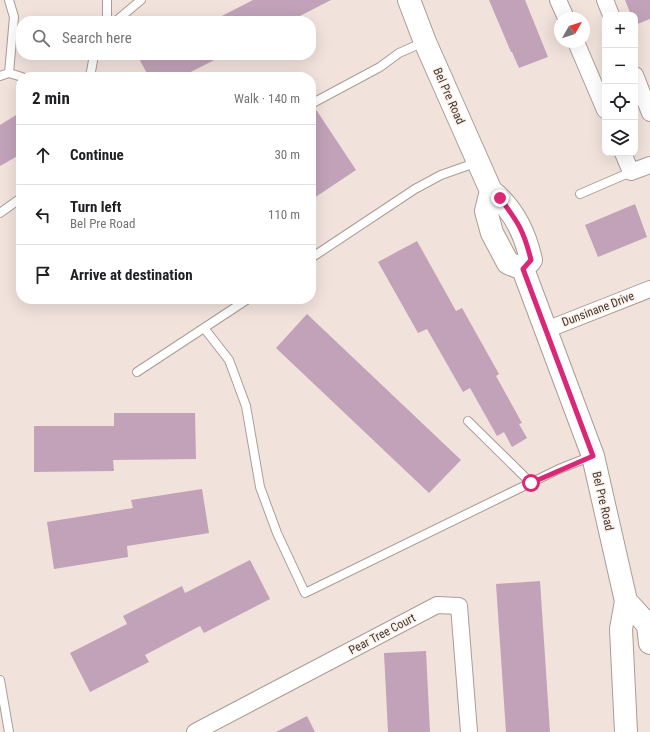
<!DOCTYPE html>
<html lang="en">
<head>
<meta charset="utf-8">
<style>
  :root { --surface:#fff; --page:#f2f2f2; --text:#202124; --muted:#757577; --line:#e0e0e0 }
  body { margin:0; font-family:"Roboto Condensed",sans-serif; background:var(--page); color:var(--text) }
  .controls { position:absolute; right:12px; top:12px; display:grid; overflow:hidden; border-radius:8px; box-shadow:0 4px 16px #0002 }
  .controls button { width:36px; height:36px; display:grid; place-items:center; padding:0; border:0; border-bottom:1px solid var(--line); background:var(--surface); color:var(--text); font:20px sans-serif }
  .compass { position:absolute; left:554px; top:12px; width:36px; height:36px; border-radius:50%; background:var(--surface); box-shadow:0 4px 16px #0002; rotate:51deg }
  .stop { position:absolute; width:12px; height:12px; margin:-9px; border:3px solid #db2777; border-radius:50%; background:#fff }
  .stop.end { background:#db2777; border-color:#fff; box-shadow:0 1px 4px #0008 }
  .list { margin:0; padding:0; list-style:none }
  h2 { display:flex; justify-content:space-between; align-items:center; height:52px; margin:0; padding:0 16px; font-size:17px }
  h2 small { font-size:13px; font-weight:400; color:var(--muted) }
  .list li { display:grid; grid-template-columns:26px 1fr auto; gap:12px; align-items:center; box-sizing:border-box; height:60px; padding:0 16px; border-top:1px solid var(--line) }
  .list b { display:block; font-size:15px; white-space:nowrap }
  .list p { margin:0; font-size:13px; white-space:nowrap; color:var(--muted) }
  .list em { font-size:13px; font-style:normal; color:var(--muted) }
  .icon { flex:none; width:22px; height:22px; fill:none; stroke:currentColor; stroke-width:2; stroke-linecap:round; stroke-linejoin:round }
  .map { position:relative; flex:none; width:650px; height:732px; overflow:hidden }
  .search { position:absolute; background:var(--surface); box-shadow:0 4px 16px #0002; left:16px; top:16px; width:300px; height:44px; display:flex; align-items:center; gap:10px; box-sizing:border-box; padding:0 14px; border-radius:16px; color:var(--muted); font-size:15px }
  .panel { position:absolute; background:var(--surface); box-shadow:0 4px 16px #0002; left:16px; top:72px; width:300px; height:232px; border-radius:16px }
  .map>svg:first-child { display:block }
  .building { fill:#c1a2b9 }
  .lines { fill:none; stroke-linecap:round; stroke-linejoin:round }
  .service-casing { stroke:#aa9d95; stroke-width:10 }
  .minor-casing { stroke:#aa9d95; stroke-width:18 }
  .secondary-casing { stroke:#aa9d95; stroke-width:24 }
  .service { stroke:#fff; stroke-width:8 }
  .minor { stroke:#fff; stroke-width:16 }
  .secondary { stroke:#fff; stroke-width:22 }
  .route { stroke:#db2777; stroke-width:5 }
  .labels { text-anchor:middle; stroke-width:3; stroke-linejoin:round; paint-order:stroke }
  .street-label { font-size:12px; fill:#403b38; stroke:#fef0e8 }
</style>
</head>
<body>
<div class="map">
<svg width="650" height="732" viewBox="0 0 650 732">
  <rect width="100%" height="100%" fill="#f1e2db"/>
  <!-- building -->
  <path class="building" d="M 253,0 L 331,0 L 290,21 L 212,21 Z
    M 489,0 L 525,0 L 548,57 L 519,68 L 512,52 L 511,52 Z
    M 625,0 L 650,0 L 650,19 L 635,25 L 635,15 L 631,15 Z
    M 137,55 L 224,55 L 181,77 L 149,77 Z
    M 315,108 L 356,170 L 311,200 L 311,109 Z
    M 21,112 L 21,154 L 0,166 L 0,125 Z
    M 635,204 L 647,237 L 598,257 L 585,225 Z
    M 417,241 L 456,311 L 462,308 L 499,374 L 496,376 L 522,423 L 519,424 L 527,438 L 512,447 L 504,432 L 497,436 L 470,388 L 463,392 L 427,329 L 418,333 L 378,262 Z
    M 307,314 L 461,460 L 429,493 L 276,348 Z
    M 114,413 L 195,413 L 196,459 L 113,460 L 114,471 L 34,472 L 34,426 L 114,426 Z
    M 202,489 L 209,533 L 127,546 L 128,557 L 54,569 L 47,522 L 133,508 L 131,500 Z
    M 250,560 L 270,599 L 204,633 L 200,626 L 145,655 L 149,662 L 90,692 L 70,653 L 127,624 L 123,616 L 182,586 L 185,593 Z
    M 540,581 L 550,732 L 506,732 L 496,584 Z
    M 426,651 L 430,732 L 388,732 L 384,653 Z
    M 307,716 L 315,732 L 276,732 Z"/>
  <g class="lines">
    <!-- service casing -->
    <g class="service-casing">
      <path id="service" d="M 9,0 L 14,17 L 9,73
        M 107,21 L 107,0
        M 116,21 L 141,0
        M 0,76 L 9,73 L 22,77
        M 90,77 L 94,55
        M 311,104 L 380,67 L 399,53 L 424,42
        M 580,194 L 631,172
        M 0,213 L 21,198
        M 311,258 L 415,189 L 441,175 L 478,162
        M 204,328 L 229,360 L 246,406 L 260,487 L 277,533 L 305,593 L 559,469 L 592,456
        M 137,372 L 248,299
        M 468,421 L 531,483
        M 0,680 L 9,732"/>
    </g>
    <!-- minor casing -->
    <g class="minor-casing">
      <path id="minor" d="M 558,0 L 566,18
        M 605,0 L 611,15
        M 576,42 L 605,110
        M 635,75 L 650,113
        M 623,153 L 631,172 L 650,165
        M 546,330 L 650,289
        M 195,732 L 437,605 L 459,606 L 469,732"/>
    </g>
    <!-- secondary casing -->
    <g class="secondary-casing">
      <path id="secondary" d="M 409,0 L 425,42 L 491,191 C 514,209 525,233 531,260 L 523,269
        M 491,191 L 486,211 L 492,233 L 508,263 L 523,269 L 593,456 L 626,601 L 621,629 L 626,732
        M 626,601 L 648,625 L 650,643"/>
    </g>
    <!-- service -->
    <use href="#service" class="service"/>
    <!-- minor -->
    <use href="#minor" class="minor"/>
    <!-- secondary -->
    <use href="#secondary" class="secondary"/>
  </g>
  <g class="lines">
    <!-- route -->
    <path class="route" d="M 500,198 C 518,222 524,231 531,260 L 523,269 L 593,456 L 531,483"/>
  </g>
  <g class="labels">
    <!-- street labels -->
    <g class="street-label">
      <text transform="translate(449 96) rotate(66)" y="4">Bel Pre Road</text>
      <text transform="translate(598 309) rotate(-21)" y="4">Dunsinane Drive</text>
      <text transform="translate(603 501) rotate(77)" y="4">Bel Pre Road</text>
      <text transform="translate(382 634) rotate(-28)" y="4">Pear Tree Court</text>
    </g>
  </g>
</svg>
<div class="controls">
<button>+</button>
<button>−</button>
<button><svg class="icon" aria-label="locate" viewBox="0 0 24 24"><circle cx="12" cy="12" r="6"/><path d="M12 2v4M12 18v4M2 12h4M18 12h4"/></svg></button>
<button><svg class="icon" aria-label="layers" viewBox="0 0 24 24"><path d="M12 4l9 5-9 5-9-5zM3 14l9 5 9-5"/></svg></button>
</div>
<svg class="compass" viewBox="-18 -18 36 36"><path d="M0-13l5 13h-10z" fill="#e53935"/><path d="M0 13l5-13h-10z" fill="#757577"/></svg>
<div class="stop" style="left:531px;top:483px"></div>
<div class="stop end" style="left:500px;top:198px"></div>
<div class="search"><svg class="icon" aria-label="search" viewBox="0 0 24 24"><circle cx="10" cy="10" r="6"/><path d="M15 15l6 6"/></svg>Search here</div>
<section class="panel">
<h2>2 min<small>Walk · 140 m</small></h2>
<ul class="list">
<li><svg class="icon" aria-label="ahead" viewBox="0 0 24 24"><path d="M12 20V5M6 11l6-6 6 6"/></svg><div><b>Continue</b></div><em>30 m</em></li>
<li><svg class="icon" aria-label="left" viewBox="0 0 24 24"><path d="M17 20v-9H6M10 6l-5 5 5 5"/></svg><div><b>Turn left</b><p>Bel Pre Road</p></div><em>110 m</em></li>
<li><svg class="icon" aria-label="arrive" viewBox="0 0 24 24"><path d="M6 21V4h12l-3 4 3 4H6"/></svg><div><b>Arrive at destination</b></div></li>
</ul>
</section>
</div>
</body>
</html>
